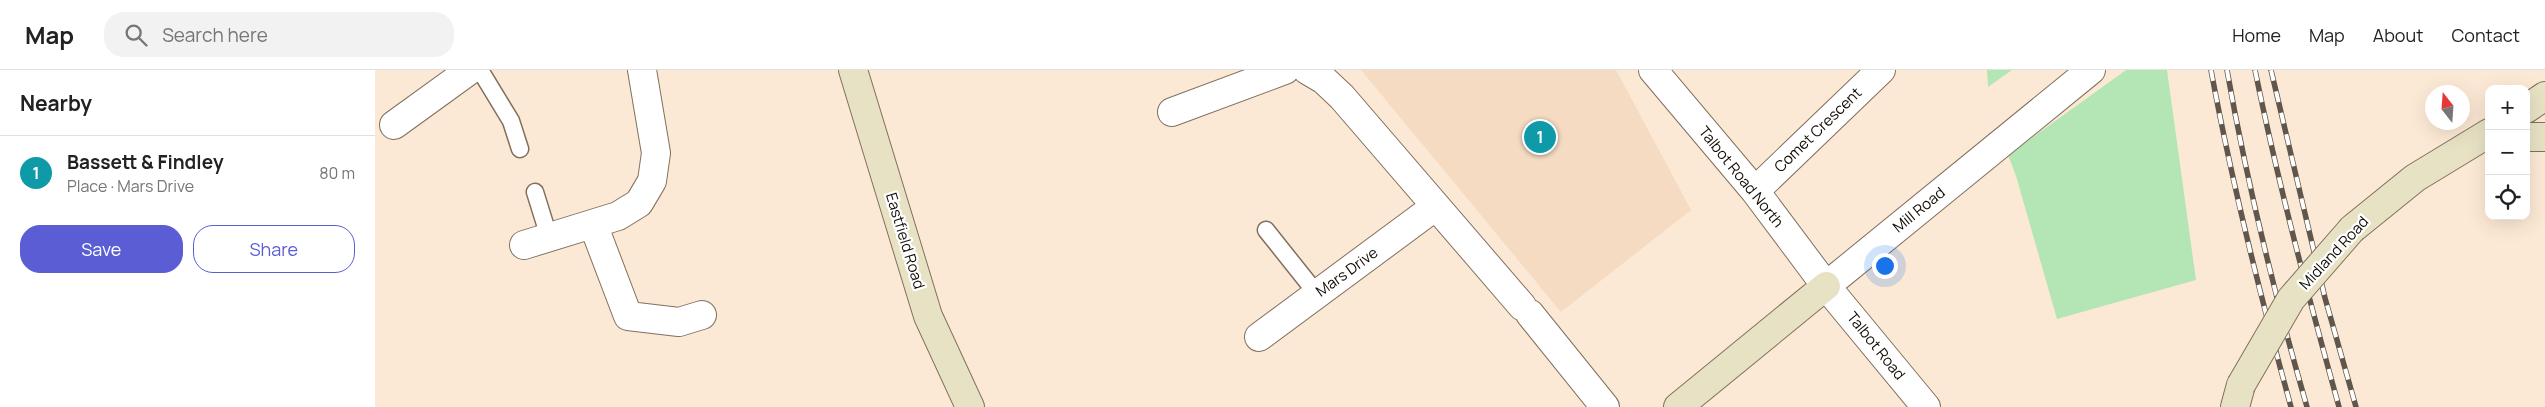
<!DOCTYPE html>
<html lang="en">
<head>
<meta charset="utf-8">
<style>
  :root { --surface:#fff; --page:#f2f2f2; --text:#222; --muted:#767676; --line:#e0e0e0; --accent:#5a5dd4 }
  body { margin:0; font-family:Manrope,sans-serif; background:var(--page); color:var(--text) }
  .controls { position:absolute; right:15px; top:15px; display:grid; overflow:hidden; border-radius:10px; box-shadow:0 5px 20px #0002 }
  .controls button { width:45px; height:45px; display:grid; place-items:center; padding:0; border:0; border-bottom:1px solid var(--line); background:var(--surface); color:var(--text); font:25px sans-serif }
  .compass { position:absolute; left:2050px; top:15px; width:45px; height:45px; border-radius:50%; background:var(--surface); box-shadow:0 5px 20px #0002; rotate:343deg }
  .you { position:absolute; left:1509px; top:195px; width:18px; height:18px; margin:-12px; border:4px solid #fff; border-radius:50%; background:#1a73e8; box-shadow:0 0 0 8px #1a73e833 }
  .badge { display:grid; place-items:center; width:32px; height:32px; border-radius:50%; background:var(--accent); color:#fff; font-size:16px; font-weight:700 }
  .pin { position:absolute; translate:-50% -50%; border:2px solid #fff; box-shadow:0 1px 5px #0006 }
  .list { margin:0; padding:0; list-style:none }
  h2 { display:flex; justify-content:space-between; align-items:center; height:65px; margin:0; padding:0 20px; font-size:21px }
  h2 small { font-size:16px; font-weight:400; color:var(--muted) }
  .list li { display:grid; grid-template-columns:32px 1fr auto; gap:15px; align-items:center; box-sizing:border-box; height:75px; padding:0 20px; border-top:1px solid var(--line) }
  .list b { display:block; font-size:19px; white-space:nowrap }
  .list p { margin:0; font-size:16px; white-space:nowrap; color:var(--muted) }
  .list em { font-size:16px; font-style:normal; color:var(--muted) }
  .actions { display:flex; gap:10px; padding:15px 20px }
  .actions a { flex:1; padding:11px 0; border:1px solid var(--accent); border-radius:20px; text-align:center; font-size:18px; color:var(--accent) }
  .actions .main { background:var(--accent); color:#fff }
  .icon { flex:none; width:28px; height:28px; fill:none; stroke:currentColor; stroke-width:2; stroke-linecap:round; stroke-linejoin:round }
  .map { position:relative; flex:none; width:2170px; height:337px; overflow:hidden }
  header { display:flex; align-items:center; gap:30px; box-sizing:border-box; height:70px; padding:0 25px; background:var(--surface); border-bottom:1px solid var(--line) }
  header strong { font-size:24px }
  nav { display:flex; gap:28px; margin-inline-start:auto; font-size:18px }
  .search { width:350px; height:45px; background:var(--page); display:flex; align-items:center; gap:12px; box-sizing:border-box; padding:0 18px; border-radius:20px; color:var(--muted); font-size:19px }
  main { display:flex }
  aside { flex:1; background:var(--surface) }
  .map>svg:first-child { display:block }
  .built { fill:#f4dbc2 }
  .green { fill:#b3e6b4 }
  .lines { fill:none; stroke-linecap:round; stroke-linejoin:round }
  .lane-casing { stroke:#80705e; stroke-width:19 }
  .street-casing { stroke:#80705e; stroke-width:30 }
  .secondary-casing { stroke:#80705e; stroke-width:30 }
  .lane { stroke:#fff; stroke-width:16 }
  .street { stroke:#fff; stroke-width:28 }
  .secondary { stroke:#e8e2c5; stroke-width:28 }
  .rail-casing { stroke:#60564b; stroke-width:5.5 }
  .rail { stroke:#fff; stroke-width:4; stroke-dasharray:11; stroke-linecap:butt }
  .secondary-bridge-casing { stroke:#80705e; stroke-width:30; stroke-linecap:butt }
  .secondary-bridge { stroke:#e8e2c5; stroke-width:28 }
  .labels { text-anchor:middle; stroke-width:4.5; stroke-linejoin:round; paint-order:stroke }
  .street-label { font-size:15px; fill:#110b05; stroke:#fff }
</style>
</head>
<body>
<header>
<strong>Map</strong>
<div class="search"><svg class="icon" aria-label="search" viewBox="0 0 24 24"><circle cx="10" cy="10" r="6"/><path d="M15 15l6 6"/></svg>Search here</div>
<nav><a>Home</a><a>Map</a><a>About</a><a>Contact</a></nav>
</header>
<main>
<aside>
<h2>Nearby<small></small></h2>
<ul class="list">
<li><span class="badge" style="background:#0f9aa8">1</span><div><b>Bassett &amp; Findley</b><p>Place · Mars Drive</p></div><em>80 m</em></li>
</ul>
<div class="actions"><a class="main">Save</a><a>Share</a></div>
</aside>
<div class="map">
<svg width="2170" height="337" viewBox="0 0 2170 337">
  <rect width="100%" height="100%" fill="#fce9d5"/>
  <!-- built -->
  <path class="built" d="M 986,0 L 1241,0 L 1316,140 L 1186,242 Z"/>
  <!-- green -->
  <path class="green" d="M 1612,0 L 1637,0 L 1613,17 Z
    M 1751,0 L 1792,0 L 1821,210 L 1682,249 L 1641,106 L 1633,85 Z"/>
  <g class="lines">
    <!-- lane casing -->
    <g class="lane-casing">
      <path id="lane" d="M 105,0 L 136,51 L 145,79
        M 160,122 L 174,167
        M 891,160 L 942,224"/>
    </g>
    <!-- street casing -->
    <g class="street-casing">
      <path id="street" d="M 932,0 L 949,10 L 967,27 L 1147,236
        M 1278,0 L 1380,121 L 1451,216 L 1551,337
        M 797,42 L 910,0
        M 19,55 L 95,0
        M 1380,121 L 1506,0
        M 218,154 L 253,246 L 304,252 L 327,245
        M 149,175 L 243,146 L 264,133 L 277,111 L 281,83 L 267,0
        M 1451,216 L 1716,0
        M 1155,244 L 1230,337
        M 884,267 L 1061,136"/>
    </g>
    <!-- secondary casing -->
    <g class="secondary-casing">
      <path id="secondary" d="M 478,0 L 553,246 L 595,337
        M 2151,39 L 2170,26
        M 2151,67 L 2170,67
        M 1977,159 L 2040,108 L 2114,63
        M 1303,337 L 1451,216
        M 1860,337 L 1866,315"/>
    </g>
    <!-- lane -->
    <use href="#lane" class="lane"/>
    <!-- street -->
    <use href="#street" class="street"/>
    <!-- secondary -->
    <use href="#secondary" class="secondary"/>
    <!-- rail casing -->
    <g class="rail-casing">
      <path id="rail" d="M 1836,0 C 1857,114 1885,225 1916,337
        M 1852,0 C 1872,114 1900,226 1932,337
        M 1880,0 C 1903,113 1933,225 1964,337
        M 1896,0 L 1950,228 L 1981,337"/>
    </g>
    <!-- rail -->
    <use href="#rail" class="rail"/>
    <!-- secondary-bridge casing -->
    <g class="secondary-bridge-casing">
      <path id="secondary-bridge" d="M 1866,315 L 1916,229 L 1977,159"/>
    </g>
    <!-- secondary-bridge -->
    <use href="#secondary-bridge" class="secondary-bridge"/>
  </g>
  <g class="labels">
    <!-- street labels -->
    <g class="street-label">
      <text transform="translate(1443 60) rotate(-44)" y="5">Comet Crescent</text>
      <text transform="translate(1366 107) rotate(51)" y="5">Talbot Road North</text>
      <text transform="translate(1544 140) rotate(-39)" y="5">Mill Road</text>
      <text transform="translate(530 171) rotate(73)" y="5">Eastfield Road</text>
      <text transform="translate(1959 183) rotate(-47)" y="5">Midland Road</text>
      <text transform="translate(972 202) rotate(-36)" y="5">Mars Drive</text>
      <text transform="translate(1501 276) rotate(51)" y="5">Talbot Road</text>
    </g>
  </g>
</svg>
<div class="controls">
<button>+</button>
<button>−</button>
<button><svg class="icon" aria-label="locate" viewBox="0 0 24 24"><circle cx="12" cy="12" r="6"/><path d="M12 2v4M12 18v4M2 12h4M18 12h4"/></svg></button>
</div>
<svg class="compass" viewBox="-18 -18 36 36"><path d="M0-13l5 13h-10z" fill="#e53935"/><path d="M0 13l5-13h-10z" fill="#767676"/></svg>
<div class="you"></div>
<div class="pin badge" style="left:1165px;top:67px;background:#0f9aa8">1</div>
</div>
</main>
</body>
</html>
